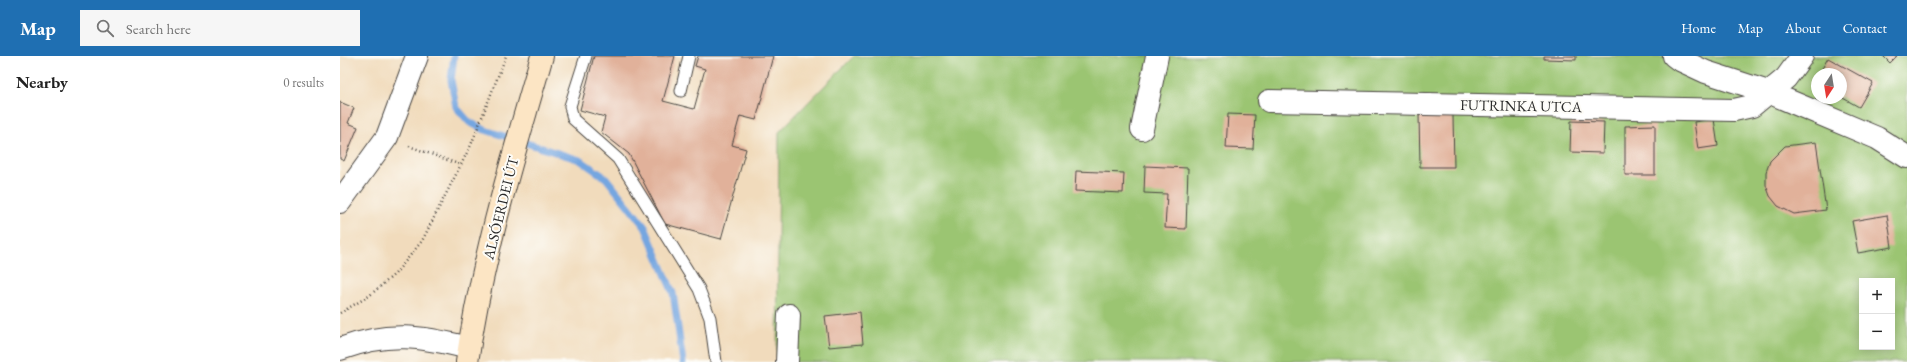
<!DOCTYPE html>
<html lang="en">
<head>
<meta charset="utf-8">
<style>
  :root { --surface:#fff; --page:#f6f6f6; --text:#222; --muted:#767676; --line:#e0e0e0; --accent:#1f6fb2 }
  body { margin:0; font-family:"EB Garamond",serif; background:var(--page); color:var(--text) }
  .controls { position:absolute; right:12px; bottom:12px; display:grid; overflow:hidden; border-radius:0px; box-shadow:0 2px 10px #0003 }
  .controls button { width:36px; height:36px; display:grid; place-items:center; padding:0; border:0; border-bottom:1px solid var(--line); background:var(--surface); color:var(--text); font:20px sans-serif }
  .compass { position:absolute; left:1471px; top:12px; width:36px; height:36px; border-radius:50%; background:var(--surface); box-shadow:0 2px 10px #0003; rotate:192deg }
  .list { margin:0; padding:0; list-style:none }
  h2 { display:flex; justify-content:space-between; align-items:center; height:52px; margin:0; padding:0 16px; font-size:17px }
  h2 small { font-size:13px; font-weight:400; color:var(--muted) }
  .icon { flex:none; width:22px; height:22px; fill:none; stroke:currentColor; stroke-width:2; stroke-linecap:round; stroke-linejoin:round }
  .map { position:relative; flex:none; width:1567px; height:306px; overflow:hidden }
  header { display:flex; align-items:center; gap:24px; box-sizing:border-box; height:56px; padding:0 20px; background:var(--accent); color:#fff }
  header strong { font-size:19px }
  nav { display:flex; gap:22px; margin-inline-start:auto; font-size:14px }
  .search { width:280px; height:36px; background:var(--page); display:flex; align-items:center; gap:10px; box-sizing:border-box; padding:0 14px; border-radius:0px; color:var(--muted); font-size:15px }
  main { display:flex }
  aside { flex:1; background:var(--surface) }
  .map>svg:first-child { display:block }
  .green { fill:#9bc572; stroke:#63784e; fill-rule:evenodd }
  .lines { fill:none; stroke-linecap:round; stroke-linejoin:round }
  .stream { stroke:#75a6e0; stroke-width:7 }
  .building { fill:#e1b19a }
  .service-casing { stroke:#494541; stroke-width:13 }
  .minor-casing { stroke:#494541; stroke-width:24 }
  .tertiary-casing { stroke:#494541; stroke-width:24 }
  .secondary-casing { stroke:#494541; stroke-width:24 }
  .path { stroke:#494541; stroke-width:2.5; stroke-dasharray:1 3; stroke-linecap:butt }
  .service { stroke:#fff; stroke-width:11 }
  .minor { stroke:#fff; stroke-width:22 }
  .tertiary { stroke:#fff; stroke-width:22 }
  .secondary { stroke:#fce5c4; stroke-width:22 }
  .labels { text-anchor:middle; stroke-width:4; stroke-linejoin:round; paint-order:stroke }
  .street-label { font-size:15px; fill:#2b2b2b; stroke:#fdfcf7 }
</style>
</head>
<body>
<header>
<strong>Map</strong>
<div class="search"><svg class="icon" aria-label="search" viewBox="0 0 24 24"><circle cx="10" cy="10" r="6"/><path d="M15 15l6 6"/></svg>Search here</div>
<nav><a>Home</a><a>Map</a><a>About</a><a>Contact</a></nav>
</header>
<main>
<aside>
<h2>Nearby<small>0 results</small></h2>
<ul class="list">
</ul>
</aside>
<div class="map">
<svg width="1567" height="306" viewBox="0 0 1567 306">
  <rect width="100%" height="100%" fill="#fdfcf7"/>
  <filter id="ink" filterUnits="userSpaceOnUse"><feTurbulence type="fractalNoise" baseFrequency=".025" numOctaves="2"/><feDisplacementMap in="SourceGraphic" scale="8" xChannelSelector="R" yChannelSelector="G"/><feConvolveMatrix kernelMatrix="1 2 1 2 8 2 1 2 1" color-interpolation-filters="sRGB"/></filter>
  <filter id="wash" filterUnits="userSpaceOnUse"><feTurbulence type="fractalNoise" baseFrequency=".012" numOctaves="4" result="noise"/><feDisplacementMap in="SourceGraphic" scale="16" xChannelSelector="R" yChannelSelector="G"/><feGaussianBlur stdDeviation="0.9" result="paint"/><feColorMatrix in="noise" values="0 0 0 0 0 0 0 0 0 0 0 0 0 0 0 0 0 1.4 0 .05"/><feComposite in="paint" operator="in"/></filter>
  <g filter="url(#wash)">
    <rect width="100%" height="100%" fill="#f1dbbc"/>
    <!-- green -->
    <path class="green" d="M 514,0 L 1567,0 L 1567,306 L 437,306 L 439,76 ZM 1477,18 L 1501,18 L 1501,42 L 1477,42 ZM 1522,225 L 1552,225 L 1552,291 L 1522,291 Z"/>
    <g class="lines">
      <!-- stream -->
      <path class="stream" d="M 114,0 L 111,24 L 116,51 L 129,66 L 145,74 L 240,104 L 266,122 L 305,171 L 333,237 L 343,306"/>
    </g>
    <g id="blocks">
      <!-- building -->
      <path class="building" d="M 254,0 L 335,0 L 323,45 L 354,53 L 365,13 L 355,10 L 358,0 L 433,0 L 416,64 L 400,60 L 392,89 L 406,93 L 381,183 L 325,168 L 289,98 L 261,76 L 265,61 L 240,54 Z
        M 1204,0 L 1236,0 L 1236,4 L 1204,3 Z
        M 1543,0 L 1557,0 L 1550,7 Z
        M 1488,2 L 1533,27 L 1519,51 L 1501,41 L 1501,18 L 1479,18 Z
        M 0,46 L 14,52 L 8,67 L 18,71 L 4,105 L 0,103 Z
        M 888,58 L 915,59 L 913,93 L 886,92 Z
        M 1079,59 L 1113,59 L 1114,111 L 1080,111 Z
        M 1374,63 L 1378,90 L 1358,93 L 1354,66 Z
        M 1231,65 L 1264,66 L 1263,97 L 1230,96 Z
        M 1315,69 L 1315,119 L 1285,119 L 1285,70 Z
        M 1476,86 L 1486,154 L 1454,158 L 1438,150 L 1430,140 L 1426,129 L 1426,116 L 1430,105 L 1445,90 Z
        M 805,110 L 848,112 L 846,173 L 825,172 L 827,138 L 804,137 Z
        M 736,115 L 784,117 L 783,137 L 735,135 Z
        M 1547,159 L 1552,191 L 1518,197 L 1512,165 Z
        M 520,256 L 523,288 L 489,291 L 485,260 Z"/>
    </g>
  </g>
  <g filter="url(#ink)">
    <use href="#blocks" fill-opacity="0" stroke="#494541" stroke-width="1"/>
    <g class="lines">
      <!-- service casing -->
      <g class="service-casing">
        <path id="service" d="M 246,0 L 230,50 L 233,63 L 278,103 L 359,233 L 370,262 L 376,306
          M 341,35 L 349,0"/>
      </g>
      <!-- minor casing -->
      <g class="minor-casing">
        <path id="minor" d="M 1334,0 L 1338,3 L 1366,16 L 1428,36 L 1537,82 L 1567,101
          M 929,45 L 1394,54 L 1412,50 L 1446,22 L 1462,0
          M 802,73 L 817,0
          M 0,146 L 47,81 L 77,0
          M 447,306 L 449,259"/>
      </g>
      <!-- tertiary casing -->
      <g class="tertiary-casing">
        <path id="tertiary" d="M 0,293 C 48,275 81,280 129,292"/>
      </g>
      <!-- secondary casing -->
      <g class="secondary-casing">
        <path id="secondary" d="M 127,306 C 142,202 173,100 202,0"/>
      </g>
      <!-- path -->
      <path class="path" d="M 69,90 L 121,109
        M 0,257 L 29,240 L 55,218 L 82,185 L 131,89 L 166,0"/>
      <!-- service -->
      <use href="#service" class="service"/>
      <!-- minor -->
      <use href="#minor" class="minor"/>
      <!-- tertiary -->
      <use href="#tertiary" class="tertiary"/>
      <!-- secondary -->
      <use href="#secondary" class="secondary"/>
    </g>
  </g>
  <g class="labels">
    <!-- street labels -->
    <g class="street-label">
      <text transform="translate(1181 50) rotate(1)" y="5">FUTRINKA UTCA</text>
      <text transform="translate(161 152) rotate(-76)" y="5">ALSÓERDEI ÚT</text>
    </g>
  </g>
</svg>
<div class="controls">
<button>+</button>
<button>−</button>
</div>
<svg class="compass" viewBox="-18 -18 36 36"><path d="M0-13l5 13h-10z" fill="#e53935"/><path d="M0 13l5-13h-10z" fill="#767676"/></svg>
</div>
</main>
</body>
</html>
